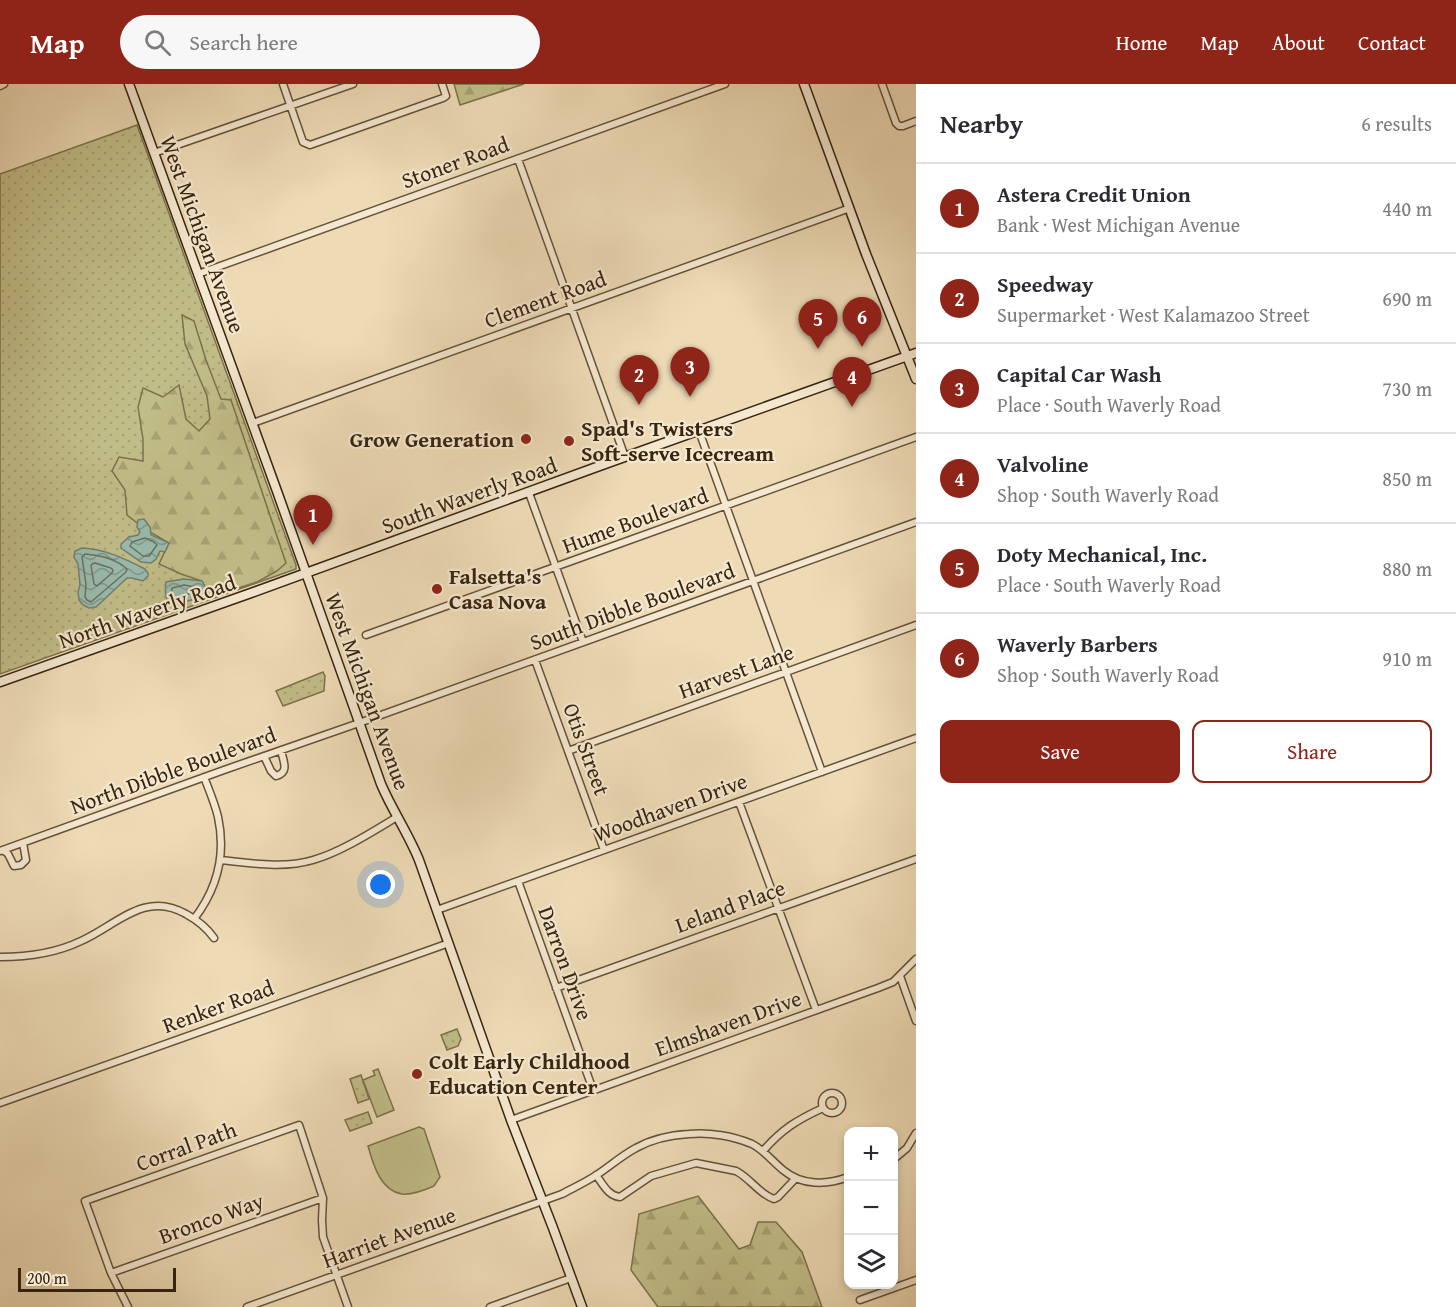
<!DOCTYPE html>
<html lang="en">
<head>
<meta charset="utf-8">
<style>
  :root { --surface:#fff; --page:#f7f7f7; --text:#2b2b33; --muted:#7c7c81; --line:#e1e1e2; --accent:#8f2418 }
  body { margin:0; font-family:"Gentium Book Plus",serif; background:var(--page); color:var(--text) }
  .controls { position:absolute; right:18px; bottom:18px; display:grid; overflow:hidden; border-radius:12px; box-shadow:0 3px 9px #0003 }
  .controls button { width:54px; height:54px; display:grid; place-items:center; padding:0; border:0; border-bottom:2px solid var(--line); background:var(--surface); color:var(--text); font:30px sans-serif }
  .scale { position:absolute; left:18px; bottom:15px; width:158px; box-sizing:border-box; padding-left:6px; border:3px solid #39250f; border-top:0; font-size:16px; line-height:21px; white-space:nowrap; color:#39250f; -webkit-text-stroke:4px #f4e8d0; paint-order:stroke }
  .you { position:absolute; left:381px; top:801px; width:21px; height:21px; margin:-15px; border:4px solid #fff; border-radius:50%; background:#1a73e8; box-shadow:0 0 0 9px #1a73e833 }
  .badge { display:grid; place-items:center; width:39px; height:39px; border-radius:50%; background:var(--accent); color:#fff; font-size:20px; font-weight:700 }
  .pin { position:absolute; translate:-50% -50px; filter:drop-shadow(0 2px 3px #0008) }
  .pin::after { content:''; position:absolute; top:32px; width:21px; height:18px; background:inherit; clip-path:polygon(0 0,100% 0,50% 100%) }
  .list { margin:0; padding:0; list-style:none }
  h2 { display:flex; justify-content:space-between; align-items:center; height:78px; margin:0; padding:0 24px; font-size:26px }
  h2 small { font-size:20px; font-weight:400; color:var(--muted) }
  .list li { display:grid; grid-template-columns:39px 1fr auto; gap:18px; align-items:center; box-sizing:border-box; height:90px; padding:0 24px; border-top:2px solid var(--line) }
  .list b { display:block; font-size:22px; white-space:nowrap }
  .list p { margin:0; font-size:20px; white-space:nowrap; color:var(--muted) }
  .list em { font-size:20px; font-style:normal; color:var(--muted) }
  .actions { display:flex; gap:12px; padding:18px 24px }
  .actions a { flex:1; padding:14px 0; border:2px solid var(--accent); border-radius:12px; text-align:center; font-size:21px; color:var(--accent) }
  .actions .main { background:var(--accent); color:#fff }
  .icon { flex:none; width:33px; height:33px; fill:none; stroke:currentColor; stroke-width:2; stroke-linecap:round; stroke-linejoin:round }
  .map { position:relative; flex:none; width:916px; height:1223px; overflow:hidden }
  header { display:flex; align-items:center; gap:36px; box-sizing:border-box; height:84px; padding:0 30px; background:var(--accent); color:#fff }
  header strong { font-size:28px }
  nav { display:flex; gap:33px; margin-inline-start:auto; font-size:21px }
  .search { width:420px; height:54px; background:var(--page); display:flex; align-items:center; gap:15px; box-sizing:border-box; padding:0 21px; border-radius:33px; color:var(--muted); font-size:22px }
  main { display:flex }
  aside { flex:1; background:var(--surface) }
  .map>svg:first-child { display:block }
  .grass { fill:url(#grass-dots); stroke:#7d714c; stroke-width:1.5 }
  .forest { fill:url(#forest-firs); stroke:#7d714c; stroke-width:1.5 }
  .garden { fill:#c1bd88; stroke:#7d714c; stroke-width:1.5 }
  .water { fill:url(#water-waves); stroke:#737f6e; stroke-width:1.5 }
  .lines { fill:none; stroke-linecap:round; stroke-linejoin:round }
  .shore { stroke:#69705e; stroke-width:1.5 }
  .street-casing { stroke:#665239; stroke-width:9 }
  .secondary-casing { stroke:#39250f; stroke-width:11 }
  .street { stroke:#f4e8d0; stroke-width:6 }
  .secondary { stroke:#f4e8d0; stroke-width:8 }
  .poi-dot { fill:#8f2418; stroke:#f4e8d0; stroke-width:2 }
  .labels { text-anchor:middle; stroke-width:4.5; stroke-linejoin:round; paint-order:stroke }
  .street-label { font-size:22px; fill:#39250f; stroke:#f4e8d0 }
  .poi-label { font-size:22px; font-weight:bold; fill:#39250f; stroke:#f4e8d0; text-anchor:start }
</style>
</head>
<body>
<header>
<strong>Map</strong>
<div class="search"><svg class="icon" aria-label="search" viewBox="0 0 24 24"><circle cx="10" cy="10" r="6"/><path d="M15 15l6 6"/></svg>Search here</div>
<nav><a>Home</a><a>Map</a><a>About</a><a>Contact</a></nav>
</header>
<main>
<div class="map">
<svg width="916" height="1223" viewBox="0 0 916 1223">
  <defs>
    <pattern id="grass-dots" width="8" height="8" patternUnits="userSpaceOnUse" patternTransform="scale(1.5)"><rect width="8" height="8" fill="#c1bd88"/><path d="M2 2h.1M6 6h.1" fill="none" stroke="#a7a274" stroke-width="1.8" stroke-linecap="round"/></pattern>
    <pattern id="forest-firs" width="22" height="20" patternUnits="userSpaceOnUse" patternTransform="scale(1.5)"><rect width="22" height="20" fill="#c1bd88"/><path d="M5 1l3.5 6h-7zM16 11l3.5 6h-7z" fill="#a7a274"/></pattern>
    <pattern id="water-waves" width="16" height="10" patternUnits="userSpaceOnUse" patternTransform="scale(1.5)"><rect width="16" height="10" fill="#99bbae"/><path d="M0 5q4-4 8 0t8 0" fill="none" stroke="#7e988c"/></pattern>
  </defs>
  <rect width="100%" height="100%" fill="#eedbb6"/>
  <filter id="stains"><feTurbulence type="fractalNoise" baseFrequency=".00333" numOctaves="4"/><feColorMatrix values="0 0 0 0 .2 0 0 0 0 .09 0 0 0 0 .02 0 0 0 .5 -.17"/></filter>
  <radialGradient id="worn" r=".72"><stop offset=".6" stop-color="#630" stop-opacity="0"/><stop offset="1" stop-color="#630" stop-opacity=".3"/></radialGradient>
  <!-- grass -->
  <path class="grass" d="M 137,41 L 296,481 L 296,485 L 0,590 L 0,90 Z
    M 323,588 L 325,592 L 324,607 L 283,622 L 276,607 Z
    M 457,945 L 461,955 L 458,962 L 447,966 L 441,951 Z
    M 361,991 L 369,1015 L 358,1019 L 350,995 Z
    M 368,1028 L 372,1039 L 350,1047 L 345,1036 Z"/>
  <!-- forest -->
  <path class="forest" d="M 454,0 L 524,0 L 460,21 Z
    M 182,231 L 194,237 L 206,276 L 221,315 L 231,316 L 286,479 L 277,487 L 257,498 L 210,513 L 202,497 L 181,490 L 159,480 L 169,459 L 145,445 L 127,431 L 125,406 L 112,387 L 119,373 L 143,377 L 143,355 L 138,323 L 143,304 L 163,313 L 179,301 L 186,335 L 199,347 L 210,335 L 207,312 L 185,260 Z
    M 698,1112 L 739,1165 L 750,1161 L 758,1138 L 776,1138 L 802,1168 L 822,1223 L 658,1223 L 631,1186 L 639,1130 Z"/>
  <!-- garden -->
  <path class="garden" d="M 378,985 L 394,1026 L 377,1033 L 363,996 L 375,991 L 373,987 Z
    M 419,1043 L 424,1045 L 440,1093 L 434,1102 C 425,1106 412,1111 402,1110 C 380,1106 373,1080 368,1062 Z"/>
  <!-- water -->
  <path class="water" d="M 144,435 L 150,443 L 151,451 L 169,459 L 165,468 L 160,467 L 156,475 L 151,479 L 141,478 L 121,464 L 121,460 L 129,453 L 138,451 L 140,448 L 137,443 L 138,436 Z
    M 82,464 C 106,465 125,475 145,485 L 148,489 L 148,492 L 143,497 L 132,494 L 127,494 L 96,523 L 89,524 L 83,521 L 79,516 L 78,508 L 80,501 L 78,480 L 74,473 L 75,467 Z
    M 184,495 L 202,497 L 210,513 L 199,514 L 172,521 C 164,514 165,508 166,498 Z"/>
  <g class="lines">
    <!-- shore -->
    <path class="shore" d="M 145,454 L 154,458 L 157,461 L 149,472 L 143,472 L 130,462 L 132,458 Z
      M 85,470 C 99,471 116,475 127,485 L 126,488 L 91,518 L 87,516 L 85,513 L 86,500 L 82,473 Z
      M 95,479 L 111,484 L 113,486 L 112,489 L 97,502 L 94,500 L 91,482 L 92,480 Z
      M 184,501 L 195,503 L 197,507 L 195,508 L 175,514 L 172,513 L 171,510 L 172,504 Z"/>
    <!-- street casing -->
    <g class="street-casing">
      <path id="street" d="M 283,0 L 303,58 L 310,61 L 443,14 L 446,12 L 442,0
        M 882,0 L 896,39 L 899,42 L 903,42 L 916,37
        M 0,2 L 4,0
        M 154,69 L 353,0
        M 518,75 L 625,373
        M 198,190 L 725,0
        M 253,339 L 850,124
        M 699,347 L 822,688
        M 529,409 L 583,558
        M 366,551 L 916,353
        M 535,576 L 604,766
        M 568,667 L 916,541
        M 264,672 L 271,687 L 276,692 C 290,688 283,677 281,666
        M 739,718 L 816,926
        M 3,766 L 8,770 L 14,782 L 21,781 L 26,776 L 23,759
        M 0,767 L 224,686 L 359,639 L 916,438
        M 220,776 C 250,779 283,785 313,776 C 341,768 372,748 397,733
        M 518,797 L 593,1006
        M 437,826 L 916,654
        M 194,835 C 217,805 226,770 218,733 C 215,720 209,706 204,693
        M 0,873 C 28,873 56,869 81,857 C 117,841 145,806 186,830 C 197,836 207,844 214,854
        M 900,892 L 916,937
        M 556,904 L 916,775
        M822 1019a10 10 0 1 1 20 0a10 10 0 1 1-20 0Z
        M 0,1019 L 449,859
        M 511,1036 L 878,904 L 893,898 L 916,875
        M 763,1067 C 782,1045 797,1036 823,1024
        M 894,1075 L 907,1064 L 916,1049
        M 596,1091 C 603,1100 608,1112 620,1113 L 651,1092 L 696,1079 L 736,1087 C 750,1094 759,1110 774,1115 L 778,1113 L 796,1094
        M 111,1189 L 323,1114
        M 860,1216 L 916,1196
        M 128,1223 L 111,1189 L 85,1117 L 299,1041 L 323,1114 L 322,1136 L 323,1153 L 348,1223
        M 247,1223 L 562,1110 C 573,1104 584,1099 595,1092 C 609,1083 621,1072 636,1064 C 652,1055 671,1051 689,1050 C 709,1048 733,1052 752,1060 C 764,1066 773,1078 783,1086 C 802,1102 827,1101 848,1093
        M 490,1223 L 571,1194"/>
    </g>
    <!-- secondary casing -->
    <g class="secondary-casing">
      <path id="secondary" d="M 129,0 L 278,410 L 381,700 C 392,726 408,749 419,776 L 511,1036 L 553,1144 L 582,1223
        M 804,0 L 866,170 L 916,295
        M 0,598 L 251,509 L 605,380 L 916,269"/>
    </g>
    <!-- street -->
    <use href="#street" class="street"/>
    <!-- secondary -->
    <use href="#secondary" class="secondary"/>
  </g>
  <!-- markers -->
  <g class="poi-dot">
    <circle cx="526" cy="355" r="6"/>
    <circle cx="569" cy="357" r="6"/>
    <circle cx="437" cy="505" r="6"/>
    <circle cx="417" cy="990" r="6"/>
  </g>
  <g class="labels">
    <!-- street labels -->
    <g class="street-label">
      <text transform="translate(455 78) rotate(-20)" y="8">Stoner Road</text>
      <text transform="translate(203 150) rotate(70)" y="8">West Michigan Avenue</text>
      <text transform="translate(545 215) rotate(-20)" y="8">Clement Road</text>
      <text transform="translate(469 411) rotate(-20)" y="8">South Waverly Road</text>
      <text transform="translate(635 436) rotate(-20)" y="8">Hume Boulevard</text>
      <text transform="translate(632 522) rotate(-20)" y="8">South Dibble Boulevard</text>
      <text transform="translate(147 527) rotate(-19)" y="8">North Waverly Road</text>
      <text transform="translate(736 587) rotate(-20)" y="8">Harvest Lane</text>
      <text transform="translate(368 607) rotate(70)" y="8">West Michigan Avenue</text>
      <text transform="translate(587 665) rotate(70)" y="8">Otis Street</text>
      <text transform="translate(173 686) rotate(-20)" y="8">North Dibble Boulevard</text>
      <text transform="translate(670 723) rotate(-20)" y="8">Woodhaven Drive</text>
      <text transform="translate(730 822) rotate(-20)" y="8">Leland Place</text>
      <text transform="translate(566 879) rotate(70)" y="8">Darron Drive</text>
      <text transform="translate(218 922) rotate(-20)" y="8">Renker Road</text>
      <text transform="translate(728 939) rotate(-20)" y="8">Elmshaven Drive</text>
      <text transform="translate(186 1062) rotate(-20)" y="8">Corral Path</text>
      <text transform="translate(211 1134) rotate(-20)" y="8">Bronco Way</text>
      <text transform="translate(389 1153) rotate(-20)" y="8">Harriet Avenue</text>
    </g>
    <!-- poi labels -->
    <g class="poi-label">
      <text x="581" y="352">Spad's Twisters<tspan x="581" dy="25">Soft-serve Icecream</tspan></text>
      <text x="514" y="363" text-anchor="end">Grow Generation</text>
      <text x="449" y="500">Falsetta's<tspan x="449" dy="25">Casa Nova</tspan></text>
      <text x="429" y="985">Colt Early Childhood<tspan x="429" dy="25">Education Center</tspan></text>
    </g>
  </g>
  <rect width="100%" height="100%" filter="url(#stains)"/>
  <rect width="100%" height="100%" fill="url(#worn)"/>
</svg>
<div class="controls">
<button>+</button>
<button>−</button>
<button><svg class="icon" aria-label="layers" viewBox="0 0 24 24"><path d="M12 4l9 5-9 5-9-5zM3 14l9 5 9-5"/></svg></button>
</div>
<div class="scale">200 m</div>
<div class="you"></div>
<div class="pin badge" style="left:313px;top:461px">1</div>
<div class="pin badge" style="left:639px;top:321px">2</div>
<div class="pin badge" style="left:690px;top:313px">3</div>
<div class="pin badge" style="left:852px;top:323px">4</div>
<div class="pin badge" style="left:818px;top:265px">5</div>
<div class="pin badge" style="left:862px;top:263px">6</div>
</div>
<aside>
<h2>Nearby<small>6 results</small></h2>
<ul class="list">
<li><span class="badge">1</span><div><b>Astera Credit Union</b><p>Bank · West Michigan Avenue</p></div><em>440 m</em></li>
<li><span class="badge">2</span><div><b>Speedway</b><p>Supermarket · West Kalamazoo Street</p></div><em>690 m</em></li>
<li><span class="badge">3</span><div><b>Capital Car Wash</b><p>Place · South Waverly Road</p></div><em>730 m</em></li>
<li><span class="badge">4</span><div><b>Valvoline</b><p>Shop · South Waverly Road</p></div><em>850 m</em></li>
<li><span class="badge">5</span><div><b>Doty Mechanical, Inc.</b><p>Place · South Waverly Road</p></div><em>880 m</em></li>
<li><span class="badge">6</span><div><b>Waverly Barbers</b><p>Shop · South Waverly Road</p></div><em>910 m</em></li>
</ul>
<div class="actions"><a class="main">Save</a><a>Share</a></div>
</aside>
</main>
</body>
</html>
